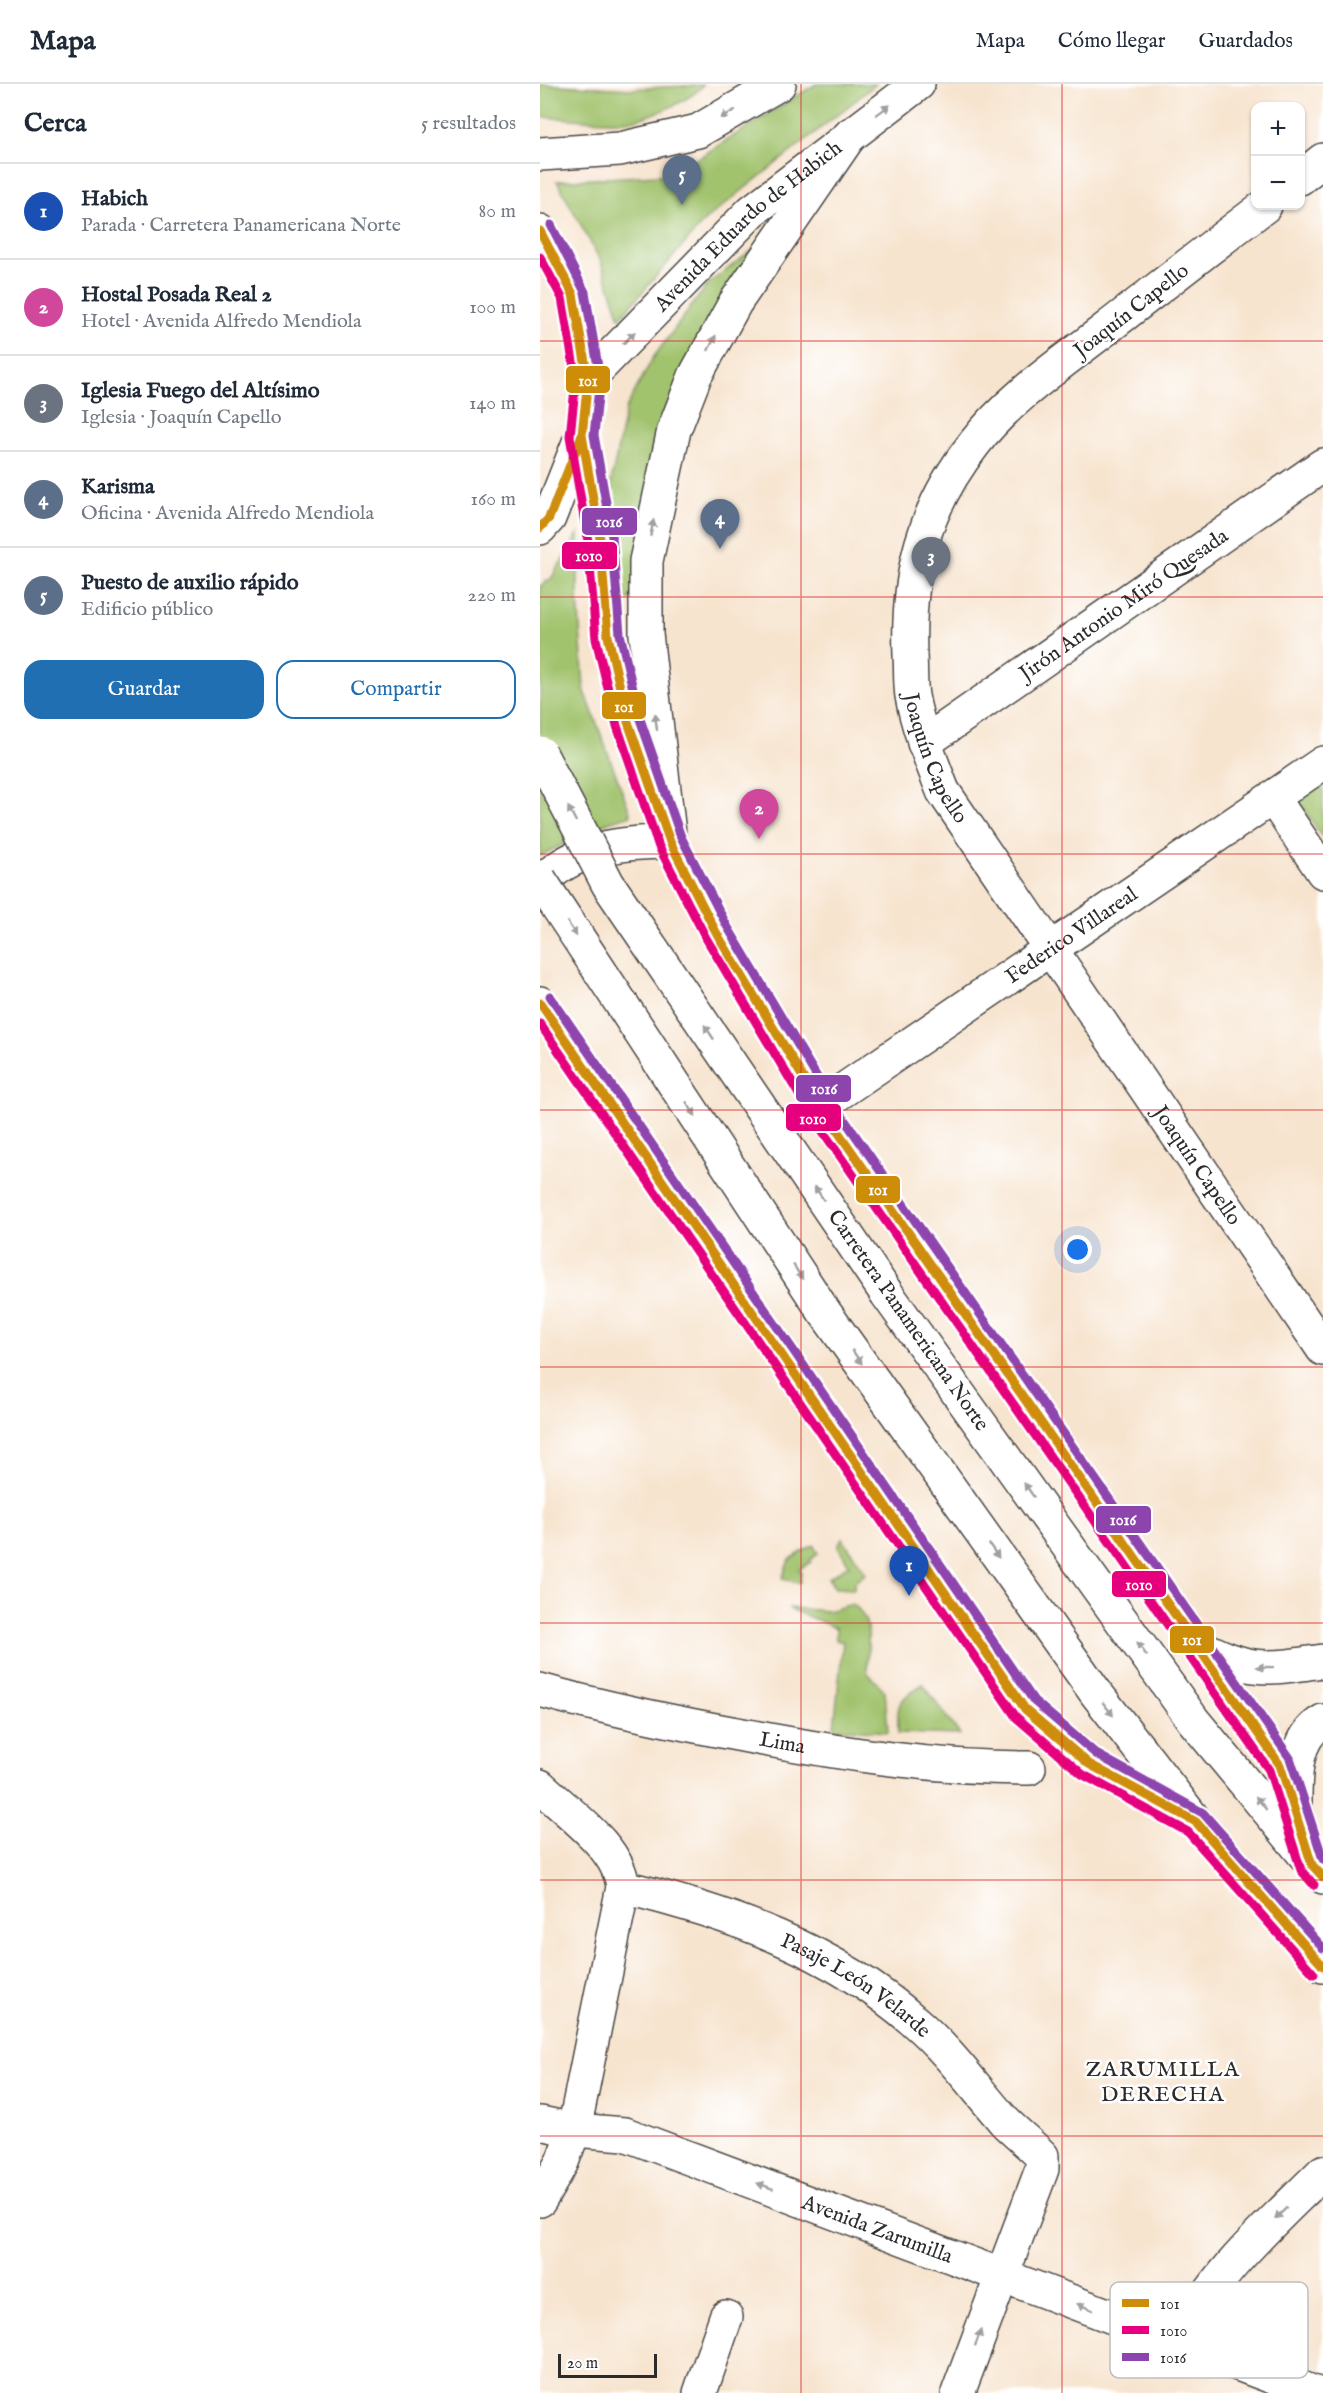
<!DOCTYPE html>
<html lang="es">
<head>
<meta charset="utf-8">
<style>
  :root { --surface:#fff; --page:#f6f6f7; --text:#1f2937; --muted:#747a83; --line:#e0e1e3; --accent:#1f6fb2 }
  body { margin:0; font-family:"IM FELL English",serif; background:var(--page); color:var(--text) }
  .controls { position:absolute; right:18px; top:18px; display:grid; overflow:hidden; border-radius:12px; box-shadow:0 2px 4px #0004 }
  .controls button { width:54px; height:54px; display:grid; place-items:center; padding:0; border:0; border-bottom:2px solid var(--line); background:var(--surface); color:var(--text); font:30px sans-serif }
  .scale { position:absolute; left:18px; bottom:15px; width:99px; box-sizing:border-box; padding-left:6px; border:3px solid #2b2b2b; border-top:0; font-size:16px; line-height:21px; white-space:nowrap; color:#2b2b2b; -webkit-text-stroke:4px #fff; paint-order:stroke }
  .you { position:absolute; left:538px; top:1166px; width:21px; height:21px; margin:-15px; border:4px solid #fff; border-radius:50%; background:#1a73e8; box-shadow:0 0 0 9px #1a73e833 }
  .badge { display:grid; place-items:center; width:39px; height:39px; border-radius:50%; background:var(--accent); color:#fff; font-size:20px; font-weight:700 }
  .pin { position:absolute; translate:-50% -50px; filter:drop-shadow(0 2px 3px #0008) }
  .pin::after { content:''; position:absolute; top:32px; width:21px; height:18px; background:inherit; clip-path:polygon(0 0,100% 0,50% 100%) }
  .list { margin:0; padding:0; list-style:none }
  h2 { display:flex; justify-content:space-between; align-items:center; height:78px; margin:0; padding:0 24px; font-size:26px }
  h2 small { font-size:20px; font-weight:400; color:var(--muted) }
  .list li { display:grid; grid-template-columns:39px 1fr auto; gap:18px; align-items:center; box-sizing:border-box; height:96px; padding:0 24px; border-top:2px solid var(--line) }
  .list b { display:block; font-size:22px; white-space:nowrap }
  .list p { margin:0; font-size:20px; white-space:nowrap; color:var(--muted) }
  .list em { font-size:20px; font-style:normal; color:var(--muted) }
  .actions { display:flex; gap:12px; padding:18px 24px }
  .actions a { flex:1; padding:14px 0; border:2px solid var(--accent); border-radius:18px; text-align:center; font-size:21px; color:var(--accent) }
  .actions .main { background:var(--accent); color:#fff }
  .map { position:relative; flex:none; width:783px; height:2309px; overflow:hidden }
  header { display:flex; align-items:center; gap:36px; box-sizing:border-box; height:84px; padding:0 30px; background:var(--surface); border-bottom:2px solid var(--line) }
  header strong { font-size:28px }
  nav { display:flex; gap:33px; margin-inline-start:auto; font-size:21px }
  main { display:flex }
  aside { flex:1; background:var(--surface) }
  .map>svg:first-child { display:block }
  .green { fill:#a1c36d; stroke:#66774c; stroke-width:1.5 }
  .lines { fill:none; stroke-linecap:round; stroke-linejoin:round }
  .minor-casing { stroke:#4a4744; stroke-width:36 }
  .tertiary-casing { stroke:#4a4744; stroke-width:36 }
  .secondary-casing { stroke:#4a4744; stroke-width:36 }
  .primary-casing { stroke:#4a4744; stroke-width:36 }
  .motorway-casing { stroke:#4a4744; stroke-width:36 }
  .minor { stroke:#fff; stroke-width:33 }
  .tertiary { stroke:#fff; stroke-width:33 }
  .secondary { stroke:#fff; stroke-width:33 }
  .primary { stroke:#fff; stroke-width:33 }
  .motorway { stroke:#fff; stroke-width:33 }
  .motorway-bridge-casing { stroke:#4a4744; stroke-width:36; stroke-linecap:butt }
  .motorway-bridge { stroke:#fff; stroke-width:33 }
  .bus-1-casing { stroke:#fff; stroke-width:14 }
  .bus-2-casing { stroke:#fff; stroke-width:14 }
  .bus-3-casing { stroke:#fff; stroke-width:14 }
  .bus-1 { stroke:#ce8d09; stroke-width:9 }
  .bus-2 { stroke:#e5007d; stroke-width:9 }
  .bus-3 { stroke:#8e44ad; stroke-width:9 }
  .oneway { fill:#a0a0a0 }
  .grid { fill:none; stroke:#d62828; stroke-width:1.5; stroke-opacity:0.55 }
  .labels { text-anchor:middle; stroke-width:5; stroke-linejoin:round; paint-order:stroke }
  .street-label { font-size:21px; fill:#2b2b2b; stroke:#fff }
  .neighbourhood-label { font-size:22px; letter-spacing:1.5px; fill:#2b2b2b; stroke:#fff }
  .key { fill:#fff; stroke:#bfbfbf; stroke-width:1.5 }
  .key-label { font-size:16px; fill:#2b2b2b }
  .line-badge { stroke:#fff; stroke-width:2 }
  .badge-label { font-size:16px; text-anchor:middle; font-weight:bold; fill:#fff }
</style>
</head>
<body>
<header>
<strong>Mapa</strong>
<nav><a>Mapa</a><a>Cómo llegar</a><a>Guardados</a></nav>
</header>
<main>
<aside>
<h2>Cerca<small>5 resultados</small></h2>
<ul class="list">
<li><span class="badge" style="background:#1a4fb4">1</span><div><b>Habich</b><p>Parada · Carretera Panamericana Norte</p></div><em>80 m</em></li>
<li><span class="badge" style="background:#d1479c">2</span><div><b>Hostal Posada Real 2</b><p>Hotel · Avenida Alfredo Mendiola</p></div><em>100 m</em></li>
<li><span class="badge" style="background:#6b7280">3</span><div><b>Iglesia Fuego del Altísimo</b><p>Iglesia · Joaquín Capello</p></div><em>140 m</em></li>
<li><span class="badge" style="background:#5c6f8a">4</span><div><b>Karisma</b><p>Oficina · Avenida Alfredo Mendiola</p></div><em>160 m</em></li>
<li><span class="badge" style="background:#5c6f8a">5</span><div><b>Puesto de auxilio rápido</b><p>Edificio público</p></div><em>220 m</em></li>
</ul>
<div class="actions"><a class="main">Guardar</a><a>Compartir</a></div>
</aside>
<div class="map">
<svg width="783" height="2309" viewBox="0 0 783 2309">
  <rect width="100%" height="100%" fill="#fff"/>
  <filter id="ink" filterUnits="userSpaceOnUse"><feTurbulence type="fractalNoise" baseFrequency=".0167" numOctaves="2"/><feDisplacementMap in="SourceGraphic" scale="12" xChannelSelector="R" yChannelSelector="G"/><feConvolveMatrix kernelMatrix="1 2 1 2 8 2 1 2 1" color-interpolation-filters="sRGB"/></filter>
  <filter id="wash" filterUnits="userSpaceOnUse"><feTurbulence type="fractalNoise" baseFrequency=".008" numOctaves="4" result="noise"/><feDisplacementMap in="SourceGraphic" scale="24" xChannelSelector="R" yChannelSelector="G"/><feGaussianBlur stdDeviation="1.35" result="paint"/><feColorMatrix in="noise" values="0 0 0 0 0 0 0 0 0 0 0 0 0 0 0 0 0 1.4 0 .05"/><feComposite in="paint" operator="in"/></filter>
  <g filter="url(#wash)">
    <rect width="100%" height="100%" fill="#f7e4cf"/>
    <!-- green -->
    <path class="green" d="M 0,0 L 90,5 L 163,1 C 151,17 104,36 84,37 C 56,38 28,34 0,33 Z
      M 276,0 L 336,0 L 165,136 L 80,234 L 61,178 L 17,97 L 133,90 Z
      M 245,141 L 197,190 L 90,515 L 80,515 L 71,398 L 86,324 L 113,274 L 168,200 Z
      M 38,450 L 38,512 L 44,605 L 91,731 L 68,738 L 0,772 L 0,502 L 11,495 Z
      M 783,693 L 783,754 L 755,712 Z
      M 302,1454 L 326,1489 L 314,1499 L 314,1505 L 295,1504 L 288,1494 L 309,1481 L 298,1462 Z
      M 273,1461 L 278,1469 L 270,1476 L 271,1478 L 259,1485 L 261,1489 L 260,1499 L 242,1495 L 249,1476 Z
      M 313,1520 C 335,1538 327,1562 327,1588 L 345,1607 L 348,1648 L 294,1644 L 303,1558 L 296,1556 L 296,1544 L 248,1524 L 288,1527 Z
      M 383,1600 L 420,1651 L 358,1649 C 357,1618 357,1617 383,1600 Z"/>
  </g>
  <g filter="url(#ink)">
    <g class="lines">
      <!-- minor casing -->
      <g class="minor-casing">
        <g id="minor">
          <path d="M 760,94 L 783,76"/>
          <path id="s1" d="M 725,122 C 672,162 620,203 567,244 C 522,279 469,314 434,360 C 383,425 367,490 370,571 C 371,585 370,599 372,612 C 378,645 391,676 403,707 L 783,1265"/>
          <path id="s2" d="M 384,659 L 783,381"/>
          <path d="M 733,714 L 783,788"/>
          <path id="s3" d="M 280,1022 L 783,679"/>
          <path d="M 655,1560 C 710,1588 723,1586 783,1577"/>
          <path id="s4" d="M 0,1606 C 70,1626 142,1640 213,1653 C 304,1670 396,1684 489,1684"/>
          <path d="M 755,1726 C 755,1696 753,1654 783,1637"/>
          <path id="s5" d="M 83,1803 C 187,1828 292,1865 374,1937 C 409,1967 435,2004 465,2038 C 477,2050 490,2060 502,2072 L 502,2085 L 418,2309"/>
          <path d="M 0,2039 L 34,2046"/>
          <path d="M 160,2309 L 186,2233"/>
        </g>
      </g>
      <!-- tertiary casing -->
      <g class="tertiary-casing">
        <path id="tertiary" d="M 0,1702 C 28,1729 79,1763 83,1803 L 34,2046"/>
      </g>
      <!-- secondary casing -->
      <g class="secondary-casing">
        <g id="secondary">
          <path d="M 42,351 L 60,455 L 68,552 L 88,638 L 130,758 L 176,848 L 280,1022 L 655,1560"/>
          <path d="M 0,799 C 35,763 83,758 130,758"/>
          <path id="s6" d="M 0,2116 L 22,2078 L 34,2046 L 85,2050 L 775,2309"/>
          <path d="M 640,2257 C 674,2189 730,2141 783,2088"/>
        </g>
      </g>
      <!-- primary casing -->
      <g class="primary-casing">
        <g id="primary">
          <path d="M 0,70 L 80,65 L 158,47 L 239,0"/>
          <path d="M 0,147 L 33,210 L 48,295 L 42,351 L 9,434 L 0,444"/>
          <path id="s7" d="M 48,295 L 212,127 L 378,0"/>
          <path d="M 130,758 L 106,550 L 106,477 L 134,346 L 155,292 L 195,219 L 311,50"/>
        </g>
      </g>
      <!-- motorway casing -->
      <g class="motorway-casing">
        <path id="motorway" d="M 0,919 L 485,1625 L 549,1680 L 656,1738
          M 347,1210 L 653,1636 L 783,1793
          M 283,1226 L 556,1609 L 656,1738 L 783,1882
          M 655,1560 L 740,1681 L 767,1765"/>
      </g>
      <!-- minor -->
      <use href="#minor" class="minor"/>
      <!-- tertiary -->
      <use href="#tertiary" class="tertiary"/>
      <!-- secondary -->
      <use href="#secondary" class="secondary"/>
      <!-- primary -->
      <use href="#primary" class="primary"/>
      <!-- motorway -->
      <use href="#motorway" class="motorway"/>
      <!-- motorway-bridge casing -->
      <g class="motorway-bridge-casing">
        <path id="motorway-bridge" d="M 0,669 L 68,800 L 347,1210
          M 0,796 L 283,1226"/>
      </g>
      <!-- motorway-bridge -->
      <use href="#motorway-bridge" class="motorway-bridge"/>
      <!-- bus-1 casing -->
      <g class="bus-1-casing">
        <path id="bus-1" d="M 0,147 L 33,210 L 48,295 L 42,351 L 9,434 L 0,444
          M 42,351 L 60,455 L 68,552 L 88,638 L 130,758 L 176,848 L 280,1022 L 740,1681 L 772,1781 L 783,1793
          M 0,919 L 485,1625 L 549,1680 L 656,1738 L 783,1882"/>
      </g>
      <!-- bus-2 casing -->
      <g class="bus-2-casing">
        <path id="bus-2" d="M 0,173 L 22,214 L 36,295 L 30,352 L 48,457 L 56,555 L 77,642 L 119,763 L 166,854 L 270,1029 L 729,1686 L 761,1786 L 774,1801
          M 0,940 L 476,1633 L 542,1690 L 648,1748 L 774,1890"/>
      </g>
      <!-- bus-3 casing -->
      <g class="bus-3-casing">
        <path id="bus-3" d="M 11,141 L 45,208 L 60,294 L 54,351 L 72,453 L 80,550 L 100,635 L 141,753 L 187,842 L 290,1015 L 750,1674 L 783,1775
          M 10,912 L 494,1617 L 556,1670 L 663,1729 L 783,1864"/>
      </g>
      <!-- bus-1 -->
      <use href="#bus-1" class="bus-1"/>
      <!-- bus-2 -->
      <use href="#bus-2" class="bus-2"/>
      <!-- bus-3 -->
      <use href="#bus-3" class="bus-3"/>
    </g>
    <!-- one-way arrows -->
    <defs><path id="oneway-solid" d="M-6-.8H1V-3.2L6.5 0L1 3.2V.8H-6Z" transform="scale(1.5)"/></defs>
    <g class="oneway">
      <use href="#oneway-solid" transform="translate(343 26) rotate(-37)"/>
      <use href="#oneway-solid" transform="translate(188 30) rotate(150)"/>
      <use href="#oneway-solid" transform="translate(89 254) rotate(-45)"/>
      <use href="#oneway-solid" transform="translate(172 259) rotate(-63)"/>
      <use href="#oneway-solid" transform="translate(112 444) rotate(-79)"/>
      <use href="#oneway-solid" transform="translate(116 638) rotate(-97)"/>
      <use href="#oneway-solid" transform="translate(32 730) rotate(-118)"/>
      <use href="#oneway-solid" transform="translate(32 845) rotate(57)"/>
      <use href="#oneway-solid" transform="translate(169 948) rotate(-124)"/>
      <use href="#oneway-solid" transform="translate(151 1025) rotate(57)"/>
      <use href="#oneway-solid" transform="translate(279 1109) rotate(-124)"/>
      <use href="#oneway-solid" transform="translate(258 1188) rotate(57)"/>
      <use href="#oneway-solid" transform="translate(317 1273) rotate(55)"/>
      <use href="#oneway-solid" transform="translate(489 1406) rotate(-125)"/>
      <use href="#oneway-solid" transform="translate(454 1467) rotate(55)"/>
      <use href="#oneway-solid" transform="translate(602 1565) rotate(-125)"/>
      <use href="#oneway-solid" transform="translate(725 1583) rotate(-179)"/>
      <use href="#oneway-solid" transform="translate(568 1625) rotate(52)"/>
      <use href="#oneway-solid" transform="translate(721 1719) rotate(-129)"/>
      <use href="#oneway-solid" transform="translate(225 2102) rotate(-160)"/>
      <use href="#oneway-solid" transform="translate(741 2129) rotate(137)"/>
      <use href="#oneway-solid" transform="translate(545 2223) rotate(-158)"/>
      <use href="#oneway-solid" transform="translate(438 2254) rotate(-70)"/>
    </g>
  </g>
  <!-- grid -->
  <path class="grid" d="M 261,0 L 261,2309M 522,0 L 522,2309M 0,257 L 783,257M 0,513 L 783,513M 0,770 L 783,770M 0,1026 L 783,1026M 0,1283 L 783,1283M 0,1539 L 783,1539M 0,1796 L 783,1796M 0,2052 L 783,2052"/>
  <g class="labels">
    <!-- street labels -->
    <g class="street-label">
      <text dy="7" stroke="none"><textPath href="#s7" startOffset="222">Avenida Eduardo de Habich</textPath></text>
      <text transform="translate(591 226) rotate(-38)" y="7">Joaquín Capello</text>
      <text dy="7" stroke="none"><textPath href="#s2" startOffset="243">Jirón Antonio Miró Quesada</textPath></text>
      <text dy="7" stroke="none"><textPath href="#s1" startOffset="710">Joaquín Capello</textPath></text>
      <text dy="7" stroke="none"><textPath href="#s3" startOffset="304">Federico Villareal</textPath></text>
      <text dy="7" stroke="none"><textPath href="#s1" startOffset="1196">Joaquín Capello</textPath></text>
      <text transform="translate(369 1236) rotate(55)" y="7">Carretera Panamericana Norte</text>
      <text dy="7" stroke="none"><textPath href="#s4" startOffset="248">Lima</textPath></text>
      <text dy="7" stroke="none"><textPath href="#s5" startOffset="255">Pasaje León Velarde</textPath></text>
      <text dy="7" stroke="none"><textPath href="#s6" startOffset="399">Avenida Zarumilla</textPath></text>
    </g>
    <!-- neighbourhood labels -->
    <g class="neighbourhood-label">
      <text x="623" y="1992">ZARUMILLA<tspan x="623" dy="25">DERECHA</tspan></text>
    </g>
  </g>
  <!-- legend -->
  <rect x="570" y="2198" width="198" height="96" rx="9" class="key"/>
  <rect x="582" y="2215" width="27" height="8" fill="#ce8d09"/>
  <rect x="582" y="2242" width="27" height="8" fill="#e5007d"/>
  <rect x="582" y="2269" width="27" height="8" fill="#8e44ad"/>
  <g class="key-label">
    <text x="620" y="2225">101</text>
    <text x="620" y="2252">1010</text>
    <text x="620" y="2279">1016</text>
  </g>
  <g class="line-badge">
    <rect x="25" y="281" width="46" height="29" rx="6" fill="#ce8d09"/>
    <rect x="41" y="423" width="57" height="29" rx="6" fill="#8e44ad"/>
    <rect x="21" y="457" width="57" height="29" rx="6" fill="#e5007d"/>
    <rect x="61" y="607" width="46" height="29" rx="6" fill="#ce8d09"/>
    <rect x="255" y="990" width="57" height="29" rx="6" fill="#8e44ad"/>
    <rect x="245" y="1019" width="57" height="29" rx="6" fill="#e5007d"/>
    <rect x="315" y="1091" width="46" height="29" rx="6" fill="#ce8d09"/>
    <rect x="555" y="1421" width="57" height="29" rx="6" fill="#8e44ad"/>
    <rect x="571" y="1486" width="56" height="28" rx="6" fill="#e5007d"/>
    <rect x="629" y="1541" width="46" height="29" rx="6" fill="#ce8d09"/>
  </g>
  <g class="badge-label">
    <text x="48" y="302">101</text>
    <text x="69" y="443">1016</text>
    <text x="49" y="477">1010</text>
    <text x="84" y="628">101</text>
    <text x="284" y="1010">1016</text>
    <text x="273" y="1040">1010</text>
    <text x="338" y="1111">101</text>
    <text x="583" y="1441">1016</text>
    <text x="599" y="1506">1010</text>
    <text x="652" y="1561">101</text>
  </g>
</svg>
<div class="controls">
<button>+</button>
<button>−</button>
</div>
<div class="scale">20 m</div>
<div class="you"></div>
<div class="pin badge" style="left:369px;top:1512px;background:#1a4fb4">1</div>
<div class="pin badge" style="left:219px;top:755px;background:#d1479c">2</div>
<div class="pin badge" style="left:391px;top:503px;background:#6b7280">3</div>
<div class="pin badge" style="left:180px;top:465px;background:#5c6f8a">4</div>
<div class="pin badge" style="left:142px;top:121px;background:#5c6f8a">5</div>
</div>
</main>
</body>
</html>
